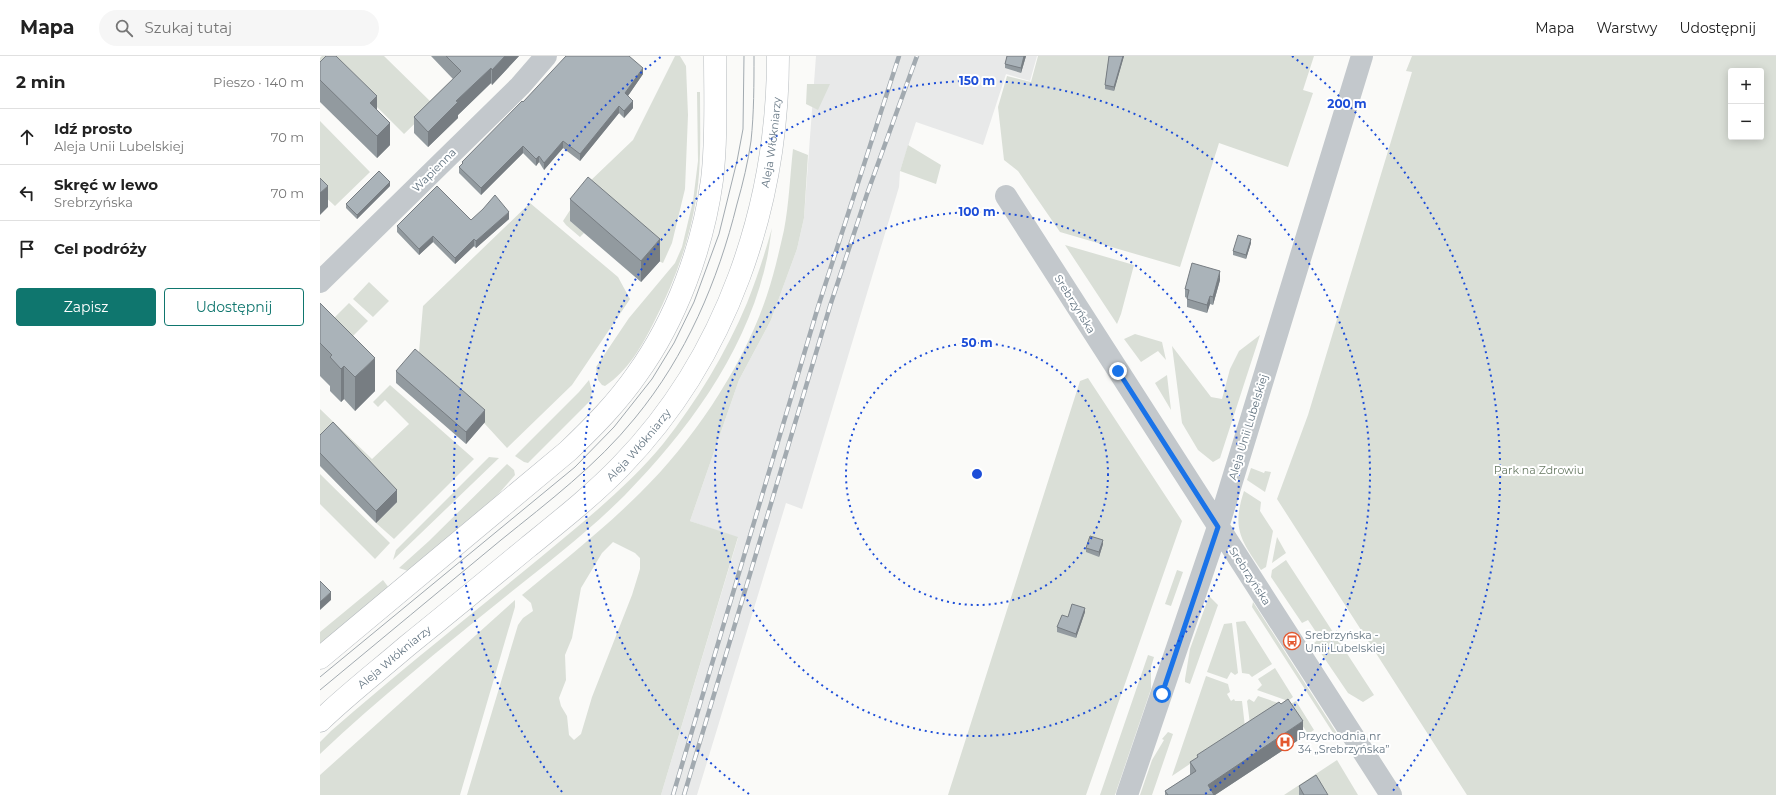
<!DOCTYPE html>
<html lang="pl">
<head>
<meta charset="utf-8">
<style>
  :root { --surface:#fff; --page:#f6f6f6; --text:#222; --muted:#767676; --line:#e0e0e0; --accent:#0f766e }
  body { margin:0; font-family:Montserrat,sans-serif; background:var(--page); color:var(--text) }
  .controls { position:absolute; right:12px; top:12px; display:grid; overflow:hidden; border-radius:4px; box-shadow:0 2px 10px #0003 }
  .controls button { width:36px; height:36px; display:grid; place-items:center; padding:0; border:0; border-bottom:1px solid var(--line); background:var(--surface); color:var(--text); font:20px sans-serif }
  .stop { position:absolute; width:12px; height:12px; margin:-9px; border:3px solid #1a73e8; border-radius:50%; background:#fff }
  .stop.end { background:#1a73e8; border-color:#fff; box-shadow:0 1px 4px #0008 }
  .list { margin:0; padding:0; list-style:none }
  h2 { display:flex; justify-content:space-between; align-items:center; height:52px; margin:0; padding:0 16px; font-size:17px }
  h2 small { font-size:13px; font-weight:400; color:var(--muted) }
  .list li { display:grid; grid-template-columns:26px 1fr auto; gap:12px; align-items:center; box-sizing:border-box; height:56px; padding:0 16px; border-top:1px solid var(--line) }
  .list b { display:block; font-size:15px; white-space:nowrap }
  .list p { margin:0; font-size:13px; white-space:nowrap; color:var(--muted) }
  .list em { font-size:13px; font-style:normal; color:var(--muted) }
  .actions { display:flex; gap:8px; padding:12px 16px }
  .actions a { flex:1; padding:9px 0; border:1px solid var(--accent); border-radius:4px; text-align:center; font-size:14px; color:var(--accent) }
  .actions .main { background:var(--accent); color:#fff }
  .icon { flex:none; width:22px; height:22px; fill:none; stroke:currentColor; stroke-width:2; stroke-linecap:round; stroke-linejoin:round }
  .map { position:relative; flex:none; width:1456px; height:739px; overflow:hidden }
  header { display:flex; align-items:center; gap:24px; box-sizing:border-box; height:56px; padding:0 20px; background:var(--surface); border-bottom:1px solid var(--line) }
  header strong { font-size:19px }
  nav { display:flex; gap:22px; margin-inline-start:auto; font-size:14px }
  .search { width:280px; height:36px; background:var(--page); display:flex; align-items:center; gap:10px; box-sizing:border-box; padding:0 14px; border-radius:22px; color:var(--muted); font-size:15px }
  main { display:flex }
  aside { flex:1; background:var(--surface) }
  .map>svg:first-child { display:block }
  .built { fill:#e8e9e9 }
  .green { fill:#dadfd7; fill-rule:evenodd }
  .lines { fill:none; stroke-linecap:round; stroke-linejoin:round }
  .major-casing { stroke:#b5babe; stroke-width:23 }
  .minor { stroke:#c3c8cc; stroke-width:22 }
  .major { stroke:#fff; stroke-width:22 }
  .tram { stroke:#a2aab0; stroke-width:1 }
  .rail-casing { stroke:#a2aab0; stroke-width:4.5 }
  .rail { stroke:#fff; stroke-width:3; stroke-dasharray:9; stroke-linecap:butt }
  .wall { fill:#929a9f }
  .shaded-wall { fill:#777d82 }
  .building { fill:#aab3b9; stroke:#777d82 }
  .route { stroke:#1a73e8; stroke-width:5 }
  .ring { fill:none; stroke:#1d4ed8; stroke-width:2; stroke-dasharray:2 4 }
  .labels { text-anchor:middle; stroke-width:4; stroke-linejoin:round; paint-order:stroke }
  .street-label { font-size:11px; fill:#657683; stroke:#fff }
  .park-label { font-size:11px; fill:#687a64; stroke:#fff }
  .poi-label { font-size:11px; fill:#657683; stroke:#fff; text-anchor:start }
  .centre { fill:#1d4ed8; stroke:#fff; stroke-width:2 }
  .ring-label { font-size:12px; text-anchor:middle; font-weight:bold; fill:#1d4ed8; stroke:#fff; stroke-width:4; stroke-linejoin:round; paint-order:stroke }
</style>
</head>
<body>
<header>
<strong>Mapa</strong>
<div class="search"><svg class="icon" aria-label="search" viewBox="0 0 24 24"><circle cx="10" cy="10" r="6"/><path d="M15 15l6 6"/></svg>Szukaj tutaj</div>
<nav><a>Mapa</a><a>Warstwy</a><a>Udostępnij</a></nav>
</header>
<main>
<aside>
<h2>2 min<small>Pieszo · 140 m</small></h2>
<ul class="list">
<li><svg class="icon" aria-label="ahead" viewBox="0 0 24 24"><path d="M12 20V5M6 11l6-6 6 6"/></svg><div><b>Idź prosto</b><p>Aleja Unii Lubelskiej</p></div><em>70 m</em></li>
<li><svg class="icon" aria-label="left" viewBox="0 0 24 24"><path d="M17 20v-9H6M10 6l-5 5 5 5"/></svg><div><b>Skręć w lewo</b><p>Srebrzyńska</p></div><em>70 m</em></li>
<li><svg class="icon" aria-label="arrive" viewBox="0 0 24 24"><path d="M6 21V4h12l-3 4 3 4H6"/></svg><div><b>Cel podróży</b></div></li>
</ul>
<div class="actions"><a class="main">Zapisz</a><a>Udostępnij</a></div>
</aside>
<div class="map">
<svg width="1456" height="739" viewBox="0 0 1456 739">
  <rect width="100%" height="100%" fill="#fafaf8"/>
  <!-- built -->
  <path class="built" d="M 496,0 L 717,0 L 710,25 L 686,18 L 663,89 L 596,66 L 580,115 L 579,131 L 482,453 L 466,447 L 377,739 L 341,739 L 418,482 L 370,465 L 419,324 L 451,264 L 477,193 L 484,162 Z"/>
  <!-- green -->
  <path class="green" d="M 2,0 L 64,0 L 114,49 L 84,78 L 14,8 L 0,21 L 0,2 Z
    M 355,0 L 360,0 L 366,10 L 368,59 L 365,133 L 352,187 L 343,207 L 250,165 L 264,177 L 260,181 L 246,169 L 243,165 L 267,128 L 313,84 Z
    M 718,0 L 994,0 L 983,34 L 993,37 L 968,111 L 899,87 L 860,211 L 740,176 L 698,115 L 684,104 L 678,51 L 687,20 L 711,26 Z
    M 1092,0 L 1456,0 L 1456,739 L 1147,739 L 957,443 L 988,359 L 1092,16 L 1086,15 ZM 1411,15 L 1441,15 L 1441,81 L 1411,81 Z
    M 487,28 L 510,28 L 498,54 L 486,48 Z
    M 377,36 L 380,36 C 380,64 381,91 379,118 C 375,170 358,219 334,266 C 322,290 308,315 285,330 L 282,329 L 278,324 L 276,311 L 309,262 L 355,207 L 362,191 L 373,145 L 378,105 Z
    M 0,65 L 50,116 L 15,150 L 0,136 Z
    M 588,89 L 621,109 L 616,128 L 580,115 Z
    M 473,93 L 488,99 L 484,162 L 477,193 L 451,264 L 419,324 L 370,465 L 418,481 L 341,739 L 147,739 L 198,569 L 203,562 L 213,555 L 211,547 L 202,539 C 242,506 284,473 321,436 C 373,385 424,309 447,239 C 454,218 459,196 464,174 C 469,148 470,120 473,93 ZM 293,486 L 315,497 L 320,502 L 320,513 L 312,539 L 272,641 L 261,678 L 254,684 L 249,679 L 247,660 L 241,650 L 239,642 L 246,624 L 245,599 L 252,582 L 261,532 L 282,497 Z
    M 210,147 L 298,221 L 310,243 L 252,329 L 187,392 L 99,296 L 103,250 Z
    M 452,172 C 450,183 449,195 446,207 C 426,296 368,375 305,439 C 268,476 226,508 185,541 C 122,592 59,642 0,698 L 0,686 L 11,675 C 74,620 139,568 204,515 C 252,475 302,437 343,388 C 377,345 406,297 427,247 C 437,222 445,197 452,172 Z
    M 745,189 L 814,209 L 801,258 L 797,268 Z
    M 49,226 L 69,245 L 53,261 L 33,243 Z
    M 29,247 L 48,265 L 31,282 L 13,263 Z
    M 815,278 L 842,286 L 846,304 L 838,295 L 821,306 L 804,283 Z
    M 940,279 L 900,402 L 893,406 L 878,394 L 862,367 L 852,290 L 891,341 L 902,343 L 910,313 L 919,295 Z
    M 847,319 L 851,354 L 835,327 Z
    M 768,322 L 862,465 L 766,739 L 628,739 L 760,325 Z
    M 269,324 L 272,335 L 270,345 L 208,407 L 204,406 L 195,400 L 259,336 Z
    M 70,329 L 154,403 L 74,483 L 56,467 L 77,446 L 0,391 L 0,353 L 52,403 L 89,368 L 65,344 L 58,351 L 53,346 Z
    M 169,401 L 179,402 L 73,504 L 76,494 Z
    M 187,408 L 194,414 L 195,419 L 174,443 L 88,515 L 79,512 L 109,485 Z
    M 931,412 L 944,417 L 945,415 L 951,416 L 945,436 L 927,424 Z
    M 0,418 L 70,487 L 55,503 L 0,448 Z
    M 924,435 L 941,446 L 940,455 L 953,475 L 946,511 L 941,514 C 920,483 912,472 924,435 Z
    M 957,481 L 966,497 L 952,507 Z
    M 966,504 L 1054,639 L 1043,646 L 1028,637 L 994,587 L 1000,582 L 988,564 L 982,567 L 951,521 L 952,514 Z
    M 857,514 L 863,516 L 851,550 L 845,548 Z
    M 63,524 L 69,532 L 0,589 L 0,576 Z
    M 889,540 L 898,549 L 870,628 L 865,626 L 865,623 L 870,593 Z
    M 195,544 L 195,551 L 140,739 L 0,739 L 0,719 Z
    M 933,546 L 1018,679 L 1017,683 L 932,551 Z
    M 925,565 L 952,608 L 932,621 L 929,618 L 922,617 L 916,566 Z
    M 912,567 L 918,617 L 915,619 L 911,616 L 907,623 L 887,616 L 904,568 Z
    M 828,599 L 834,601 L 831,611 L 831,633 L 795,739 L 780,739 Z
    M 955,612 L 973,641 L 968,645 L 937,634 L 942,629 L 938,623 Z
    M 886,620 L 908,628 L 910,636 L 907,638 L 911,645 L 914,643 L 915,645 L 922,645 L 925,671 L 852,720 Z
    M 938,640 L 961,648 L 930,668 L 927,645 L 929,643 L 934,646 Z
    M 976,645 L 994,674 L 988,678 L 969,649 Z
    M 848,676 L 853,678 L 832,739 L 820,739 L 832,704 L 844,684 L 842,683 Z
    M 1017,704 L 1038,739 L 964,739 Z"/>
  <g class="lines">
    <!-- major casing -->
    <g class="major-casing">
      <g id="major">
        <path d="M 0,602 L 248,395 C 273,371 297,347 317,318 C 356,264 383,191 392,124 C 397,83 395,41 395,0"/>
        <path id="s1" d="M 0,665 C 28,638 58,615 87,590 C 128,557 168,524 208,491 C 240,465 273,439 301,410 C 407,301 458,150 458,0"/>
      </g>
    </g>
    <!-- minor -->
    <path class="minor" d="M 686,140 L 1071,739
      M 0,226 L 200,30 L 226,0
      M 807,739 L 898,471 L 1042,0"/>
    <!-- major -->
    <use href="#major" class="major"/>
    <!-- tram -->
    <path class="tram" d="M 0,621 L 255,411 L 294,371 L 332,323 L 354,287 L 374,246 L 399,178 L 417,105 L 423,73 L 424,0
      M 0,634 C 60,584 121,534 181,484 C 228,446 277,409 315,362 C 366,300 398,225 417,148 C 423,127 428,106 431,85 C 434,57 434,28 434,0"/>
    <!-- rail casing -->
    <g class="rail-casing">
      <path id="rail" d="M 353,739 L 498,251 L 579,0
        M 364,739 L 510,250 L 547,138 L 597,0"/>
    </g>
    <!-- rail -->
    <use href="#rail" class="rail"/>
  </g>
  <!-- wall -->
  <path class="wall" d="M 111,0 L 199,0 L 172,29 L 171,27 L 138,59 L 138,62 L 108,91 L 94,77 L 94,61 L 133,23 Z
    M 687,0 L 706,0 L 701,17 L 685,12 L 685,8 Z
    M 789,0 L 804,0 L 794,35 L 785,33 L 785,29 Z
    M 312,3 L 323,18 L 308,40 L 313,52 L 304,62 L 299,57 L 260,105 L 243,92 L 224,114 L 219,106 L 216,110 L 203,97 L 161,139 L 139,117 L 139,111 L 142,108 L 142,106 L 203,46 Z
    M 0,6 L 57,54 L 70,89 L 57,102 L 0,46 Z
    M 70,130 L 37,163 L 26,152 L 26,148 Z
    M 250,143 L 340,205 L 321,226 L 250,165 Z
    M 189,163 L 156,192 L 154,190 L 135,208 L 113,186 L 99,199 L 77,176 L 77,170 L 151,164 Z
    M 931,187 L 926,203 L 913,199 L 913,195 Z
    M 900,224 L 893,249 L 890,248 L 887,257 L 867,251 L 867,242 L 865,241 L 865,233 Z
    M 0,247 L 55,335 L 35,355 L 24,343 L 21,346 L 10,335 L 10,330 L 0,320 Z
    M 76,315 L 165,366 L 146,388 L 76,327 Z
    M 0,379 L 77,446 L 56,467 L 0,410 Z
    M 783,488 L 779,501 L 766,496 L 766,492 Z
    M 765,556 L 756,582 L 737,576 L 737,571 L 748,561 Z
    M 983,681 L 895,739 L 845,739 L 845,735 L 870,719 L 870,706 L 877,702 L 877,699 Z
    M 979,730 L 1008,739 L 979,739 Z"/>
  <!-- shaded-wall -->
  <path class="shaded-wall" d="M 185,0 L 199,0 L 172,29 L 172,14 Z
    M 704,0 L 706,0 L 701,17 L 701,12 Z
    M 803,0 L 804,0 L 794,35 L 794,31 Z
    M 171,12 L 171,27 L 138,59 L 138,62 L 108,91 L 108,76 L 136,45 Z
    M 323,12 L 323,18 L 305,44 L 305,37 Z
    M 57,40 L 57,62 L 50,47 Z
    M 313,45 L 313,52 L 304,62 L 304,55 Z
    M 299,50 L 299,57 L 260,105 L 260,98 Z
    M 70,67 L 70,89 L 57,102 L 57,80 Z
    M 243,85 L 243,92 L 224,114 L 224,107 Z
    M 203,90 L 203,97 L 161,139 L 161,132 Z
    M 219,100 L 219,106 L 216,110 L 216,103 Z
    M 70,126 L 70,130 L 37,163 L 37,159 Z
    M 8,130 L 8,151 L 0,159 L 0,137 Z
    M 189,156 L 189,163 L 156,192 L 156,185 Z
    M 113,180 L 113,186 L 99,199 L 99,193 Z
    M 154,183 L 154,190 L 135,208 L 135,202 Z
    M 340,183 L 340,205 L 321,226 L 321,205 Z
    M 931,183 L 931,187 L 926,203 L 926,199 Z
    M 900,215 L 900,224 L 893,249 L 893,241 Z
    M 890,240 L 890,248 L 887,257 L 887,249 Z
    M 55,302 L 55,335 L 35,355 L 35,321 Z
    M 24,310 L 24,343 L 21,346 L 21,313 Z
    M 165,354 L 165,366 L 146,388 L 146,376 Z
    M 77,434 L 77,446 L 56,467 L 56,455 Z
    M 783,484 L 783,488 L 779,501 L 779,496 Z
    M 11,536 L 11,544 L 0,554 L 0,546 Z
    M 765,552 L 765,556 L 756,582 L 756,578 Z
    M 983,665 L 983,681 L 895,739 L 888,739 L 888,729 Z"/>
  <!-- building -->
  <path class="building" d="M 6,0 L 16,0 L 57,40 L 50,47 L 70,67 L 57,80 L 0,24 L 0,6 Z
    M 126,0 L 185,0 L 172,14 L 171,12 L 136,45 L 138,46 L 108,76 L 94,61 L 141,15 Z
    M 246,0 L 309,0 L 323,12 L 305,37 L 313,45 L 304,55 L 299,50 L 260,98 L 243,85 L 224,107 L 219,100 L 216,103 L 203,90 L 161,132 L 139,111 L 143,107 L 142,106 L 202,45 L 203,46 Z
    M 687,0 L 704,0 L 701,12 L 685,8 Z
    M 789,0 L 803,0 L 794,31 L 785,29 Z
    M 59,115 L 70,126 L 37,159 L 26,148 Z
    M 268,121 L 340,183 L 321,205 L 250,143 Z
    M 0,122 L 8,130 L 0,137 Z
    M 117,130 L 151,164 L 163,153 L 175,139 L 189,156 L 156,185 L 154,183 L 135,202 L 113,180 L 99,193 L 77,170 Z
    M 918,179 L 931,183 L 926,199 L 913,195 Z
    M 872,207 L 900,215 L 893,241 L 890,240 L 887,249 L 867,243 L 869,234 L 865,233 Z
    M 0,247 L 55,302 L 35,321 L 24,310 L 21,313 L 10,301 L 12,299 L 0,287 Z
    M 95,293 L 165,354 L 146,376 L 76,315 Z
    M 13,366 L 77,434 L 56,455 L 0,397 L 0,379 Z
    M 770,480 L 783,484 L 779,496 L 766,492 Z
    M 0,525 L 11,536 L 0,546 Z
    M 752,548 L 765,552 L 756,578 L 737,571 L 742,559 L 748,561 Z
    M 968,643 L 983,665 L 888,729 L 894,739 L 848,739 L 845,735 L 876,715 L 870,706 L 878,701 L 877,699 L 959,646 L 961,648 Z
    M 996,719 L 1008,739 L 984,739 L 979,730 Z"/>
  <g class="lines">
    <!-- route -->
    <path class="route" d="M 798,315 L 898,471 L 842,638"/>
  </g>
  <!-- distance rings -->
  <g class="ring">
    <circle cx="657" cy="418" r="131"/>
    <circle cx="657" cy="418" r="262"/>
    <path d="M429 738A393 393 0 1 1 885 738"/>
    <path d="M242 736A523 523 0 0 1 342 0M972 0A523 523 0 0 1 1072 736"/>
  </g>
  <!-- icons -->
  <defs>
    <g id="bus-ring" transform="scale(0.9)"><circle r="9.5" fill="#fff" stroke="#e4572e" stroke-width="1.5"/><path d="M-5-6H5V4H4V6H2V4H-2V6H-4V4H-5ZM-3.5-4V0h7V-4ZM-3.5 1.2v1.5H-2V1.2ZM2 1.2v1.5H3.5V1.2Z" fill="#e4572e"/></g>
    <g id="hospital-ring" transform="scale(0.9)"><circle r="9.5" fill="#fff" stroke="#e4572e" stroke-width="1.5"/><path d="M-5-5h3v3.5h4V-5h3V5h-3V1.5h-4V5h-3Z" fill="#e4572e"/></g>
  </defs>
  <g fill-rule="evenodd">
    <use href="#bus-ring" x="972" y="585"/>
    <use href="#hospital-ring" x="965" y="686"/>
  </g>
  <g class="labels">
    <!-- street labels -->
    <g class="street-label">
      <text dy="4" stroke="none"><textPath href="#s1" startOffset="758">Aleja Włókniarzy</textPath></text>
      <text transform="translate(114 114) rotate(-45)" y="4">Wapienna</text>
      <text transform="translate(755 248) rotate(58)" y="4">Srebrzyńska</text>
      <text transform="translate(928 371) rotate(-73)" y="4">Aleja Unii Lubelskiej</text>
      <text dy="4" stroke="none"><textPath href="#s1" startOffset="422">Aleja Włókniarzy</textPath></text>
      <text transform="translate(930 520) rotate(57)" y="4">Srebrzyńska</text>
      <text dy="4" stroke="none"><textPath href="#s1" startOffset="98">Aleja Włókniarzy</textPath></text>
    </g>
    <!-- park labels -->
    <g class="park-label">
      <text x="1219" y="418">Park na Zdrowiu</text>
    </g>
    <!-- poi labels -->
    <g class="poi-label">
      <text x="985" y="583">Srebrzyńska -<tspan x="985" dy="13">Unii Lubelskiej</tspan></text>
      <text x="978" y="684">Przychodnia nr<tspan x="978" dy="13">34 „Srebrzyńska”</tspan></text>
    </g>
  </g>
  <circle cx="657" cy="418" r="6" class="centre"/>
  <g class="ring-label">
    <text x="657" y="29">150 m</text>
    <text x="1027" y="52">200 m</text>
    <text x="657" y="160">100 m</text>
    <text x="657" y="291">50 m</text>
  </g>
</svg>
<div class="controls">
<button>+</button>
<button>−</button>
</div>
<div class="stop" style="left:842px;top:638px"></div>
<div class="stop end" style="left:798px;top:315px"></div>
</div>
</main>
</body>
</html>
